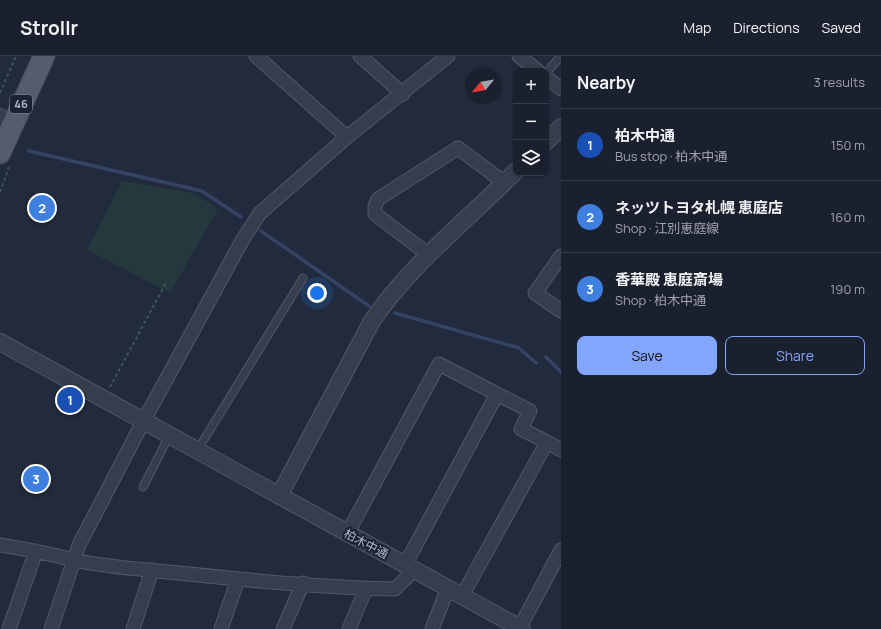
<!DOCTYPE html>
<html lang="en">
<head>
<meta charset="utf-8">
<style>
  :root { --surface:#1a202e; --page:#272d3a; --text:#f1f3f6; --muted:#9fa3aa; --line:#383e4a; --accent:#83a6fc }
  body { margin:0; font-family:Manrope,"Noto Sans JP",sans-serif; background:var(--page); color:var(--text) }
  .controls { position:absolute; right:12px; top:12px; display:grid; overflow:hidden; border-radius:8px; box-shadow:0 1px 3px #0004 }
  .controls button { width:36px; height:36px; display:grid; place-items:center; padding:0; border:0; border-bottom:1px solid var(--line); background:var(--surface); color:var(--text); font:20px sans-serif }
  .compass { position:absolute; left:465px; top:12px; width:36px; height:36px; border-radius:50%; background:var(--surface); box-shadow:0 1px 3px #0004; rotate:240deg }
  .you { position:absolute; left:317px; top:237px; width:14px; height:14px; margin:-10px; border:3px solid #fff; border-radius:50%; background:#1a73e8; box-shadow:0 0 0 6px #1a73e833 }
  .badge { display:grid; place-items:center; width:26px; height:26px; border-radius:50%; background:var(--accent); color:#fff; font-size:13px; font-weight:700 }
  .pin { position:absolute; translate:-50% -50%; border:2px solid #fff; box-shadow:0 1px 4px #0006 }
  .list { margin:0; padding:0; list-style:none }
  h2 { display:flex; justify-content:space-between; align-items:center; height:52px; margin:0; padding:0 16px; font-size:17px }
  h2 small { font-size:13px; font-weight:400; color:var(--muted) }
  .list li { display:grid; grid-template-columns:26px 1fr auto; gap:12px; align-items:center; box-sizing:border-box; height:72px; padding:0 16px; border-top:1px solid var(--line) }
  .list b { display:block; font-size:15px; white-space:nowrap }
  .list p { margin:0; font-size:13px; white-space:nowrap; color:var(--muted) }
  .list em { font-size:13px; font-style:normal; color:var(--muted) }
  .actions { display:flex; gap:8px; padding:12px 16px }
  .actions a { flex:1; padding:9px 0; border:1px solid var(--accent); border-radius:8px; text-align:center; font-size:14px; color:var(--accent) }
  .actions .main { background:var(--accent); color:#111 }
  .icon { flex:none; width:22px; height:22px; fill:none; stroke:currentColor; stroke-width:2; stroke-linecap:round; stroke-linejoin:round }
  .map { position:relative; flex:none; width:561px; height:573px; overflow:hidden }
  header { display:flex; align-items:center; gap:24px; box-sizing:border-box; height:56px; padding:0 20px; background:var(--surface); border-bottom:1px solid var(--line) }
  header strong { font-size:19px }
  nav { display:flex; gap:22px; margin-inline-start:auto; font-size:14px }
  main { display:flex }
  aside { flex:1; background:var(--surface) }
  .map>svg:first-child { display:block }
  .green { fill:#24383e }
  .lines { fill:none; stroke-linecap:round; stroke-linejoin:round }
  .stream { stroke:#354465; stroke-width:3.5 }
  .service-casing { stroke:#515867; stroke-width:9 }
  .minor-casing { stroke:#515867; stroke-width:15 }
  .tertiary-casing { stroke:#515867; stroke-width:18 }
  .primary-casing { stroke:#3f4655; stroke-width:23 }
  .path { stroke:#42555b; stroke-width:2; stroke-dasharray:3 3; stroke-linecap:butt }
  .service { stroke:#363d4d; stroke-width:7 }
  .minor { stroke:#363d4d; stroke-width:13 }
  .tertiary { stroke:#363d4d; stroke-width:16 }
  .primary { stroke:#545c6d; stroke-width:21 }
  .labels { text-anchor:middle; stroke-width:4; stroke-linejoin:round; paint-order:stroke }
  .shield { fill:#1b2231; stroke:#848b9b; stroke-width:1 }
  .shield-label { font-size:11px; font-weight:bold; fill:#b1b8c8 }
  .street-label { font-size:12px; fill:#b1b8c8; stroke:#1b2231 }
</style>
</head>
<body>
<header>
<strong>Strollr</strong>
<nav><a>Map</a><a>Directions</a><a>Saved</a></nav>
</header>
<main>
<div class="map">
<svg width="561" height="573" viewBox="0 0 561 573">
  <rect width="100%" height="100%" fill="#222b3d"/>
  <!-- green -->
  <path class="green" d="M 122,125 L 194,137 L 218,153 L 170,237 L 87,194 Z"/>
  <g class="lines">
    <!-- stream -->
    <path class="stream" d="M 29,95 L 202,135 L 241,161
      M 261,175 L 369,250
      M 395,257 L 519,292 L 536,307
      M 546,301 L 561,316"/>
    <!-- service casing -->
    <g class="service-casing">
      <path id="service" d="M 546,17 L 561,0
        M 197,395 L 303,222
        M 143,431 L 169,380"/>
    </g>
    <!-- minor casing -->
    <g class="minor-casing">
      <path id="minor" d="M 256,0 L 347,81
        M 360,0 L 403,38
        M 519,0 L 538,15
        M 546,21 L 561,33
        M 429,199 L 375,158 L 375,150 L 378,143 L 458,92 L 505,127
        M 561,200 L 535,237 L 561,255
        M 497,338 L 530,355 L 521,373 L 547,386
        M 347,478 L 439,308 L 497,338 L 405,509
        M 0,489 C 25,493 50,498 74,504 C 110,512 152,514 189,518 C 257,525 327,532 395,533 L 414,514
        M 462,540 L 547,386 L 561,394
        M 520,571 L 561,494
        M 9,573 L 36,495
        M 51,573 L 79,489 L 143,366 L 243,183 L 260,157 L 347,81 L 448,0
        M 133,573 L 152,514
        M 221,573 L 238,523
        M 283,573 L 303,527
        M 349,573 L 366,532
        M 432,573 L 448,532"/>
    </g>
    <!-- tertiary casing -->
    <g class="tertiary-casing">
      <path id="tertiary" d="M 0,61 L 12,69
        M 546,86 L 561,71
        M 0,286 L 522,573
        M 279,440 L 372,265 C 410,209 467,164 516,115"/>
    </g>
    <!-- primary casing -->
    <g class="primary-casing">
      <path id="primary" d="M 0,97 L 44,0"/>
    </g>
    <!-- path -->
    <path class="path" d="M 0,37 L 16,0
      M 0,136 L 9,111
      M 110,331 L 167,225"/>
    <!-- service -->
    <use href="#service" class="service"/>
    <!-- minor -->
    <use href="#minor" class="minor"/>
    <!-- tertiary -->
    <use href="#tertiary" class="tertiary"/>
    <!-- primary -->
    <use href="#primary" class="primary"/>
  </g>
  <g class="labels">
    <!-- shield labels -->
    <rect class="shield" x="10" y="39" width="22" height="18" rx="3"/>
    <g class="shield-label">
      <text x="21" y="52">46</text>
    </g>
    <!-- street labels -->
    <g class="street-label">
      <text transform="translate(366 488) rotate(28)" y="4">柏木中通</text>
    </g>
  </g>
</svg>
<div class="controls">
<button>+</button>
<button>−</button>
<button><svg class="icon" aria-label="layers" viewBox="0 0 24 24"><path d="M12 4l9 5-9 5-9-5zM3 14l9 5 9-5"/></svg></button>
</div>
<svg class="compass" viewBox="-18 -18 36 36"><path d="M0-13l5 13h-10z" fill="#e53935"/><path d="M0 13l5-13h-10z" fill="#9fa3aa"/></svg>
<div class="you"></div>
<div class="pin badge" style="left:70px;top:344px;background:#1a4fb4">1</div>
<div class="pin badge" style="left:42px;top:152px;background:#3f7fe0">2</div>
<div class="pin badge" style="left:36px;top:423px;background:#3f7fe0">3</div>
</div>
<aside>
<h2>Nearby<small>3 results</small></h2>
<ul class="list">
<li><span class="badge" style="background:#1a4fb4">1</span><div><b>柏木中通</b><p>Bus stop · 柏木中通</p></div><em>150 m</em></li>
<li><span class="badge" style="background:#3f7fe0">2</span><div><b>ネッツトヨタ札幌 恵庭店</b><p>Shop · 江別恵庭線</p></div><em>160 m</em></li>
<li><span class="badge" style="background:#3f7fe0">3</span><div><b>香華殿 恵庭斎場</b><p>Shop · 柏木中通</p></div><em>190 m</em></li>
</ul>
<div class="actions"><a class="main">Save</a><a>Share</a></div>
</aside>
</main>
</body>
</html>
